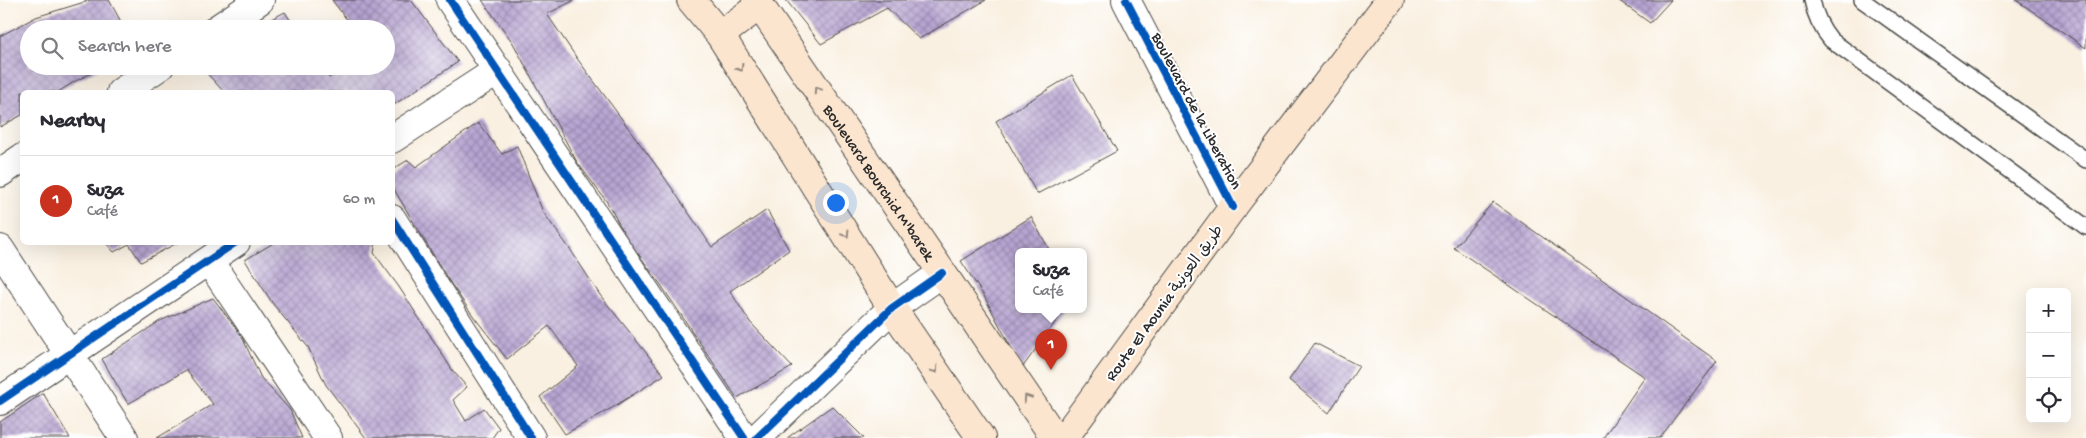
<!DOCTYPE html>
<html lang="en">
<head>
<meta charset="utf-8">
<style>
  :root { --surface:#fff; --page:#f2f2f3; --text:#2b2b33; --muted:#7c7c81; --line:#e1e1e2; --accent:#c8321e }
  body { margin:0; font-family:"Gochi Hand","Playpen Sans Arabic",sans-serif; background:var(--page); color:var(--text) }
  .controls { position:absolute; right:15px; bottom:15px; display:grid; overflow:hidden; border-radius:8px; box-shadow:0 5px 20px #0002 }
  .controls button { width:45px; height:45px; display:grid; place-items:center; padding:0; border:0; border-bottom:1px solid var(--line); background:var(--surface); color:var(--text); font:25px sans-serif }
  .you { position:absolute; left:835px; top:202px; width:18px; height:18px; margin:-12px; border:4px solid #fff; border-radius:50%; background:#1a73e8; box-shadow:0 0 0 8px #1a73e833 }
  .badge { display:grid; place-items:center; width:32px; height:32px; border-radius:50%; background:var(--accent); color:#fff; font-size:16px; font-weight:700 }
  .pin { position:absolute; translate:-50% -41px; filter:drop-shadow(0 1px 2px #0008) }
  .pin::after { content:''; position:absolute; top:26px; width:18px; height:15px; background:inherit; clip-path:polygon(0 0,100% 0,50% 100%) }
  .popup { position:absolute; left:1015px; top:248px; width:72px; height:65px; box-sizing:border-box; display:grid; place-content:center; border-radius:8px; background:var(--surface); filter:drop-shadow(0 1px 4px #0005); font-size:16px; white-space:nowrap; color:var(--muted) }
  .popup b { font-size:19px; color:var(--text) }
  .popup::after { content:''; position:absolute; left:50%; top:100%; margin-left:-10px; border:10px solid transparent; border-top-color:var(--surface) }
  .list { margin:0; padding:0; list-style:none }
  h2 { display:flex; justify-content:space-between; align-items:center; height:65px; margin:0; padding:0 20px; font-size:21px }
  h2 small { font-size:16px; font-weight:400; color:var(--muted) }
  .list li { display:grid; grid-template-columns:32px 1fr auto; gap:15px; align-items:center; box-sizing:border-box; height:90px; padding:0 20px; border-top:1px solid var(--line) }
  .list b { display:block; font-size:19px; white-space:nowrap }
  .list p { margin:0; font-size:16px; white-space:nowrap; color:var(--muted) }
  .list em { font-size:16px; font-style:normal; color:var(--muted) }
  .icon { flex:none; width:28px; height:28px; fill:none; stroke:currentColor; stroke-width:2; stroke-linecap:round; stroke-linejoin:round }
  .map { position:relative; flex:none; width:2086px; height:438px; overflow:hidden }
  .search { position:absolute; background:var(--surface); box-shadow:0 5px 20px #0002; left:20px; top:20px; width:375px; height:55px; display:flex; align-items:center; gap:12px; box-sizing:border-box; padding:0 18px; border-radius:28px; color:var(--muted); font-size:19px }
  .panel { position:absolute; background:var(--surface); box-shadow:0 5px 20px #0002; left:20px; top:90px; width:375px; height:155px; border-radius:8px }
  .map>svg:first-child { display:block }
  .building { fill:url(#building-cross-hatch) }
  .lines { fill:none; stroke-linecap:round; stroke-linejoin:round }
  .lane-casing { stroke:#4a4946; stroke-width:18 }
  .street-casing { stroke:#4a4946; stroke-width:30 }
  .secondary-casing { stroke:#4a4946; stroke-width:30 }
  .lane { stroke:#fff; stroke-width:15 }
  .street { stroke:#fff; stroke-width:28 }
  .secondary { stroke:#fbe5cf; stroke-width:28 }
  .cycleway-casing { stroke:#fff; stroke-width:11 }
  .cycleway { stroke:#0057b8; stroke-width:8 }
  .oneway { stroke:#93887d }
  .labels { text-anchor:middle; stroke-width:4; stroke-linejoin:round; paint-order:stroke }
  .street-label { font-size:16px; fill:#2b2b2b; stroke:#fff }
</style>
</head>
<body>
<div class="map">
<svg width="2086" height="438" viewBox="0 0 2086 438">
  <defs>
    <pattern id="building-cross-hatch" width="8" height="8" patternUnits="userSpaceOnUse" patternTransform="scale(1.25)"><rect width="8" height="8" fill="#b7a4d2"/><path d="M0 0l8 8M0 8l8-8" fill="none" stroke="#9586ab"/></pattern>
  </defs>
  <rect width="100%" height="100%" fill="#fff"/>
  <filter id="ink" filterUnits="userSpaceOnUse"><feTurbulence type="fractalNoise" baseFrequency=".02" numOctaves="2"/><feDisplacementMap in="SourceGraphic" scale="10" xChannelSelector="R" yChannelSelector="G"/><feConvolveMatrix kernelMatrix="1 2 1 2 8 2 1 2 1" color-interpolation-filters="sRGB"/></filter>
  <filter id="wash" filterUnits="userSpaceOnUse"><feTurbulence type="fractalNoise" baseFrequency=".0096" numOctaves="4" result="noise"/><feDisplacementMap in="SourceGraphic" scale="20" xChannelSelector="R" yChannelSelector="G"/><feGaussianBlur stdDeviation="1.12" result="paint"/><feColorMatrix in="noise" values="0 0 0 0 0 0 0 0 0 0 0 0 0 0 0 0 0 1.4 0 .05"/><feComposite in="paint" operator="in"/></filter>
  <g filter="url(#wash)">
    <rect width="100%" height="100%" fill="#f9f0e1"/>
    <g id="blocks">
      <!-- building -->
      <path class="building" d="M 91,0 L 109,0 L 125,29 L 29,29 L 29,66 L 104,66 L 74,82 L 58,92 L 22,92 L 22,115 L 0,127 L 0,36 L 36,17 Z
        M 332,0 L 411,0 L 458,62 L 392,106 L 392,92 L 224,92 L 202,68 L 204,66 L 321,66 L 329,78 L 349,66 L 386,66 L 386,29 L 354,29 Z
        M 482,0 L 575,0 L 547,14 L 576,57 L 658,168 L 712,247 L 767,210 L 789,250 L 730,291 L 750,322 L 792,367 L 737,398 L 661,285 L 628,240 L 607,202 L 577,162 L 513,43 Z
        M 786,0 L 986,0 L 919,39 L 887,8 L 821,44 Z
        M 1618,0 L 1671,0 L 1650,23 Z
        M 2016,0 L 2086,0 L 2086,48 Z
        M 285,12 L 296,29 L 252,29 Z
        M 1072,75 L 1117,151 L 1037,194 L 996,121 Z
        M 478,123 L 502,154 L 517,146 L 543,212 L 572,252 L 600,295 L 664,375 L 612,408 L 565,434 L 540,397 L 578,366 L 549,326 L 507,359 L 474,317 L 447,278 L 392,186 L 392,170 L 408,160 L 416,167 Z
        M 1493,202 L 1717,361 L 1660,438 L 1603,438 L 1645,377 L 1454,248 Z
        M 1031,217 L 1050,251 L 1018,251 L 1018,309 L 1065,309 L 1022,368 L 984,296 L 961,261 Z
        M 105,242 L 179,242 L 141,262 L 129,244 L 114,252 Z
        M 275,242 L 376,242 L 374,253 L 399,287 L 453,371 L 467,387 L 453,400 L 466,421 L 484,408 L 499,428 L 492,438 L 366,438 L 326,385 L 308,347 L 273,304 L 245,260 Z
        M 213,298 L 241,335 L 261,378 L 290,410 L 302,438 L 157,438 L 213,404 L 186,370 L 128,404 L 102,359 L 160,321 Z
        M 1315,343 L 1359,366 L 1329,413 L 1289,380 Z
        M 43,393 L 70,438 L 0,438 L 0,422 Z
        M 832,406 L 864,438 L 787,438 Z"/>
    </g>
  </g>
  <g filter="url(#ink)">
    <use href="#blocks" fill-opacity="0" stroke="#4a4946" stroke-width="1"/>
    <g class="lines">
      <!-- lane casing -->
      <g class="lane-casing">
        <path id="lane" d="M 1812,0 C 1815,16 1821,28 1831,40 L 2086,227
          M 1862,0 L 2086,160"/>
      </g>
      <!-- street casing -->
      <g class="street-casing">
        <path id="street" d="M 450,0 L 744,438
          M 1126,0 L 1233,207
          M 217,29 L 260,0
          M 121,92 L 160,66
          M 392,139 L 498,70
          M 0,173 L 22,158
          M 392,219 L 531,438
          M 0,249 L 124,438
          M 209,261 L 328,438
          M 0,401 L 236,242
          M 757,438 L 892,308 L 942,273"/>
      </g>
      <!-- secondary casing -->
      <g class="secondary-casing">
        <g id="secondary">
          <path d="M 691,0 L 720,35 L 892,308 L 981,438"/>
          <path id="s1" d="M 756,0 L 1055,438"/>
          <path d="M 720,35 L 759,6"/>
          <path d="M 1064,438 L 1233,207 L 1390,0"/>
        </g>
      </g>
      <!-- lane -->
      <use href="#lane" class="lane"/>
      <!-- street -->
      <use href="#street" class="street"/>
      <!-- secondary -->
      <use href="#secondary" class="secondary"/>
      <!-- cycleway casing -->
      <g class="cycleway-casing">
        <path id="cycleway" d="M 450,0 L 744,438
          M 1126,0 L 1233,207
          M 392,219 L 531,438
          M 0,401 L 236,242
          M 757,438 L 892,308 L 942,273"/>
      </g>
      <!-- cycleway -->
      <use href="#cycleway" class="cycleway"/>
    </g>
    <!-- one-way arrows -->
    <defs><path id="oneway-chevron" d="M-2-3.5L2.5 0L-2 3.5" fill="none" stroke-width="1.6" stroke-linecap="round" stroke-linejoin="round" transform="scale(1.25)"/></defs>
    <g class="oneway">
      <use href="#oneway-chevron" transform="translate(740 68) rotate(58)"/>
      <use href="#oneway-chevron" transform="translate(817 90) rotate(-124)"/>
      <use href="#oneway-chevron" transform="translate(846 234) rotate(58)"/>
      <use href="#oneway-chevron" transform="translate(935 370) rotate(56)"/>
      <use href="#oneway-chevron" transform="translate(1027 398) rotate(-124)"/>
    </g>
  </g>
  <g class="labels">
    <!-- street labels -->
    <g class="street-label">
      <text transform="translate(1198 110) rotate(62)" y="6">Boulevard de la Liberation</text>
      <text dy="6" stroke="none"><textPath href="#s1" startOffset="220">Boulevard Bourchid M'barek</textPath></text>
      <text transform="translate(1163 302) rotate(-54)" y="6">Route El Aounia طريق العونية</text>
    </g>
  </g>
</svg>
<div class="controls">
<button>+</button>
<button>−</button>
<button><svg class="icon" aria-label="locate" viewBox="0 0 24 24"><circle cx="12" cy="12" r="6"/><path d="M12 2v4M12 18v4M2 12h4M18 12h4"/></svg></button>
</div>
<div class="you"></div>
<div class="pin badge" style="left:1051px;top:370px">1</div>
<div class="popup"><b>Suza</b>Café</div>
<div class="search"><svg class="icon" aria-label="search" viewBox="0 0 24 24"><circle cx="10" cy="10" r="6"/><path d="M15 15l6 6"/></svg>Search here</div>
<section class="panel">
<h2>Nearby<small></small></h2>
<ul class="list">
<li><span class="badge">1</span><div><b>Suza</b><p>Café</p></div><em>60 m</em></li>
</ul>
</section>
</div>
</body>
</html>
